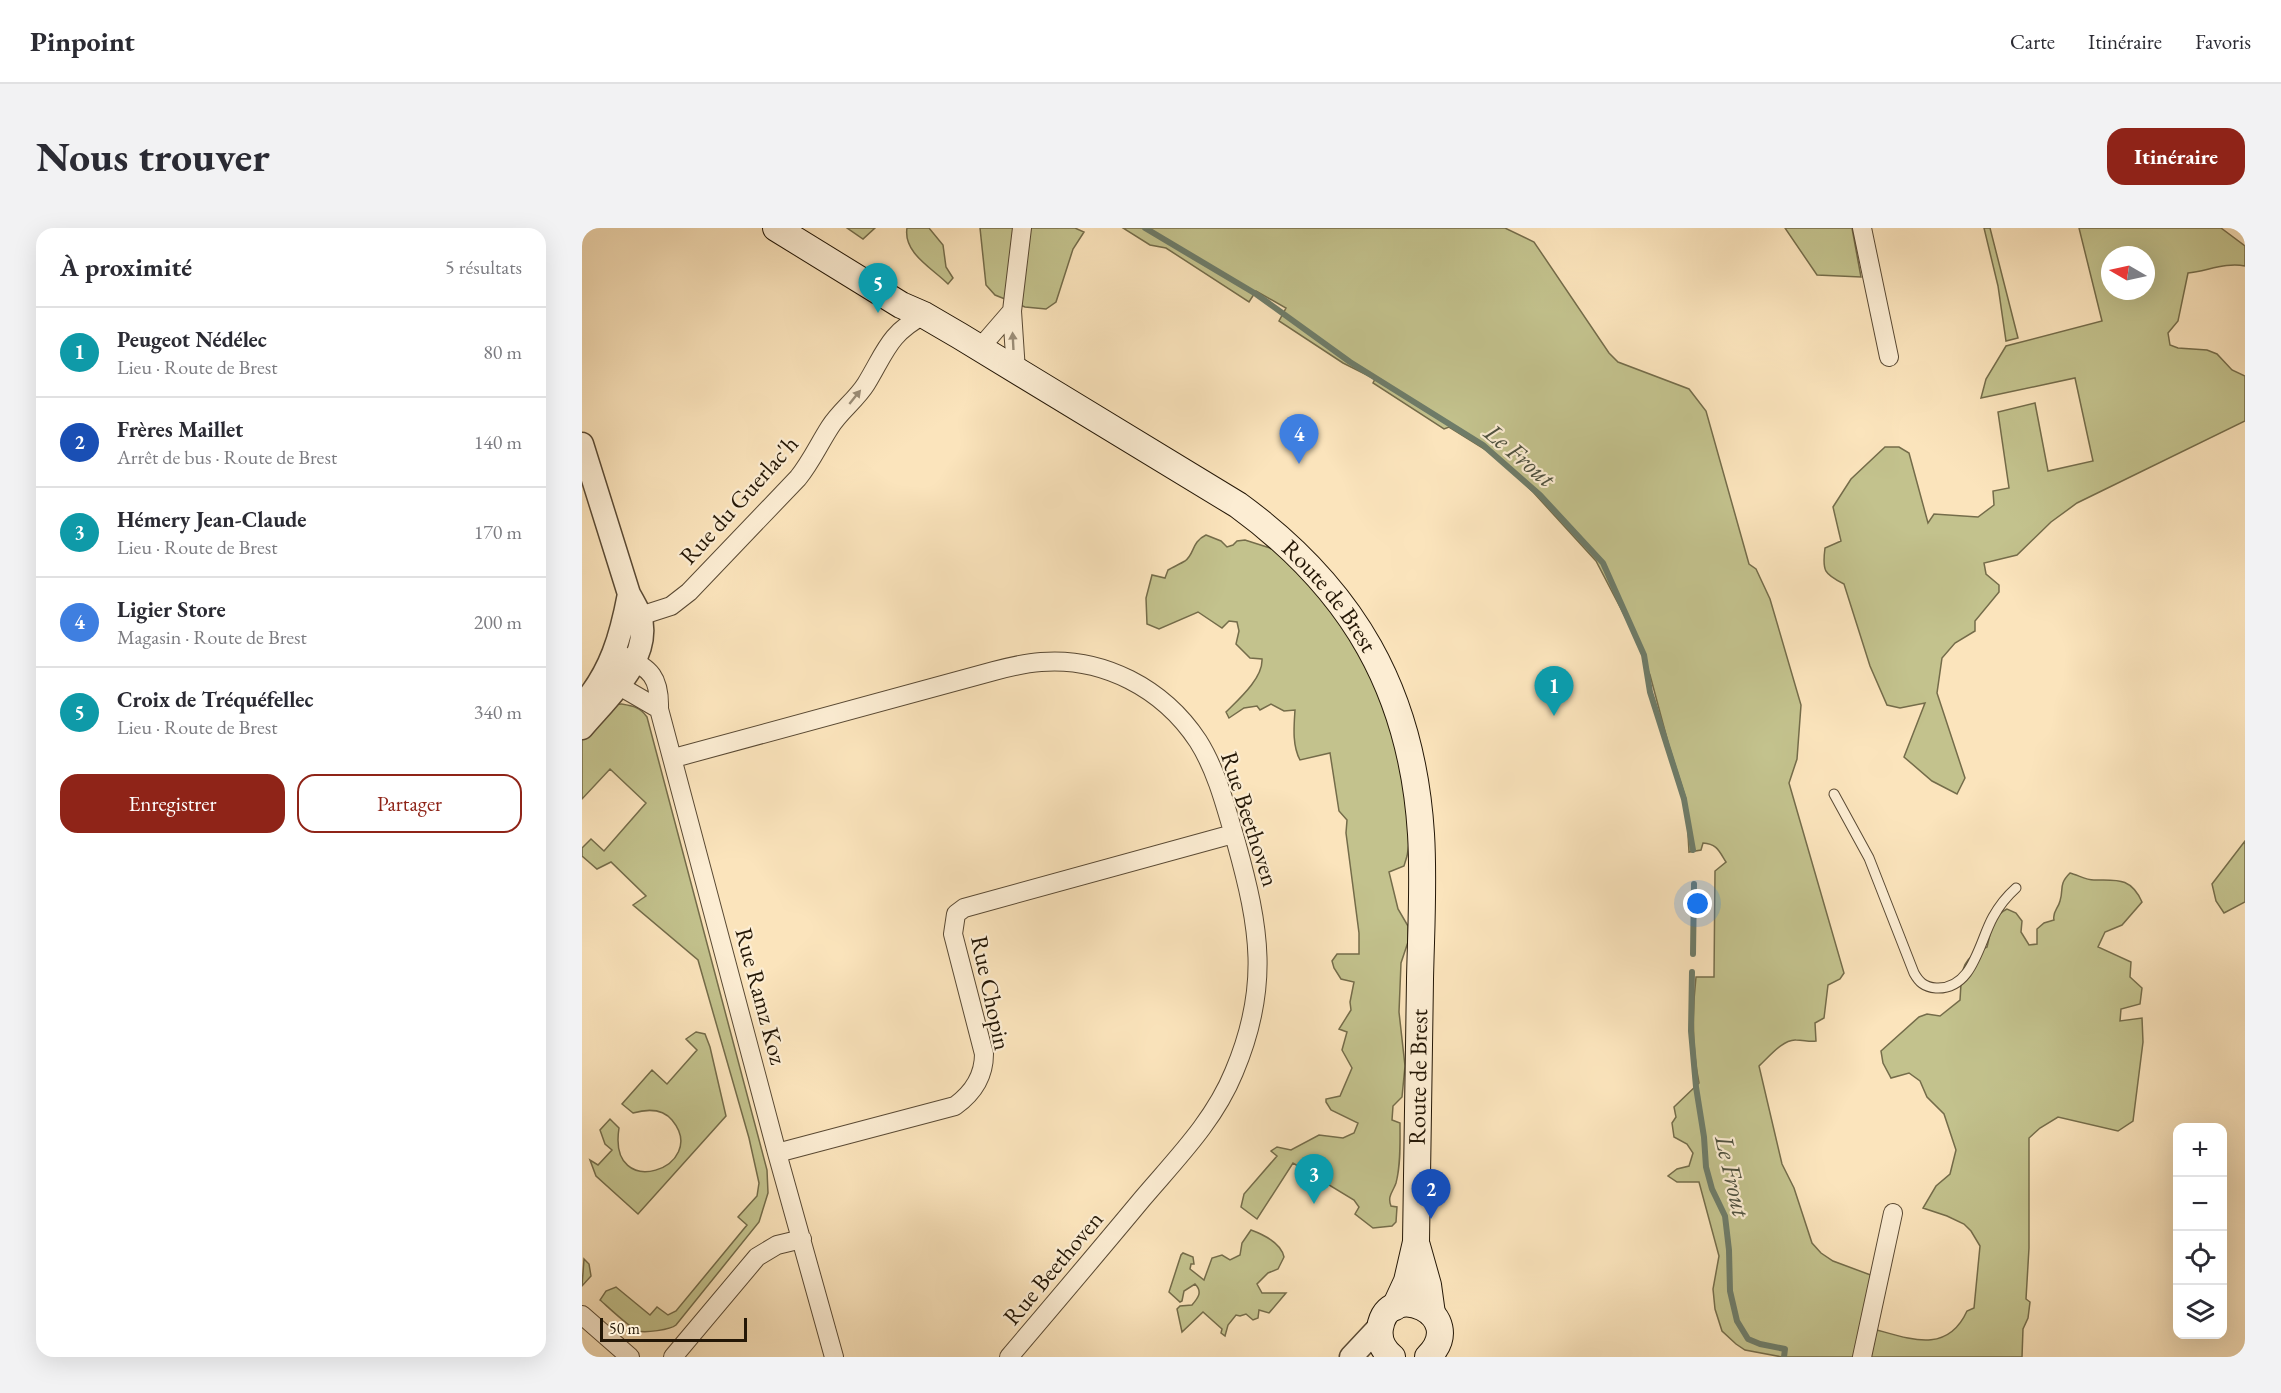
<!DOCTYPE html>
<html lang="fr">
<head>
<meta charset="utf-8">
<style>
  :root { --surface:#fff; --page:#f2f2f3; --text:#2b2b33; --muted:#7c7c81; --line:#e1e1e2; --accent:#8f2418 }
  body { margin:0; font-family:"EB Garamond",serif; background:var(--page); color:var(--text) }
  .controls { position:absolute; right:18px; bottom:18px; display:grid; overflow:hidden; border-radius:12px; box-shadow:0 6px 24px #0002 }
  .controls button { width:54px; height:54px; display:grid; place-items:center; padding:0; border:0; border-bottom:2px solid var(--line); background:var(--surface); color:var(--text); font:30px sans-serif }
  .compass { position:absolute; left:1519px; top:18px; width:54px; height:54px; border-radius:50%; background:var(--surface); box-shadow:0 6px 24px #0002; rotate:279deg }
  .scale { position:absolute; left:18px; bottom:15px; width:147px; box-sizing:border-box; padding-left:6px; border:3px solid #241706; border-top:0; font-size:16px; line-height:21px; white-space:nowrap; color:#241706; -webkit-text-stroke:4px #fcedd3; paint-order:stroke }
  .you { position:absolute; left:1116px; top:676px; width:21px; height:21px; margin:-15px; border:4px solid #fff; border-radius:50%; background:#1a73e8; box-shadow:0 0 0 9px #1a73e833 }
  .badge { display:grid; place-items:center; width:39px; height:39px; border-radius:50%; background:var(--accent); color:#fff; font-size:20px; font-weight:700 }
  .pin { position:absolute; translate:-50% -50px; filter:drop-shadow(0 2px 3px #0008) }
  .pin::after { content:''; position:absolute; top:32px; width:21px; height:18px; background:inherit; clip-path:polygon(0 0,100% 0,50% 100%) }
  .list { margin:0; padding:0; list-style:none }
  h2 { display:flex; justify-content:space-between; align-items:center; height:78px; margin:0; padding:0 24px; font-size:26px }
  h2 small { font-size:20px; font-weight:400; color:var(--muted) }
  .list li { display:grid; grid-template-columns:39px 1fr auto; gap:18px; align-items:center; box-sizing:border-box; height:90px; padding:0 24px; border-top:2px solid var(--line) }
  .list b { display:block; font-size:22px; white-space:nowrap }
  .list p { margin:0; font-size:20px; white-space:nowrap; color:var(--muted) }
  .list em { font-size:20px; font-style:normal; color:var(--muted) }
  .actions { display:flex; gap:12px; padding:18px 24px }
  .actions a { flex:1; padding:14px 0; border:2px solid var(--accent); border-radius:18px; text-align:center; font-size:21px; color:var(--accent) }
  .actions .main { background:var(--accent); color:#fff }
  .icon { flex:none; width:33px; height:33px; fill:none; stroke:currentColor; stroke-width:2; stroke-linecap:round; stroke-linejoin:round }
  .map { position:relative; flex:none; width:1663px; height:1129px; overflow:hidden; border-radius:18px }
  header { display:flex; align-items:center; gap:36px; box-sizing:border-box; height:84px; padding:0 30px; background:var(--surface); border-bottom:2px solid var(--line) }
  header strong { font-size:28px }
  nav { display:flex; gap:33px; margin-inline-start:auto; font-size:21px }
  .intro { display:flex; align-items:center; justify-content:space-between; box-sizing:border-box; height:144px; padding:0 36px }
  h1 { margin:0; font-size:42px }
  .button { padding:15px 27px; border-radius:18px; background:var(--accent); color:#fff; font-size:21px; font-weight:700 }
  main { display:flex; gap:36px; padding:0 36px }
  aside { flex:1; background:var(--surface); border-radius:18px; box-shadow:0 6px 24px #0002 }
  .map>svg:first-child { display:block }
  .green { fill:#c3c28d; stroke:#746c4a; stroke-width:1.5; fill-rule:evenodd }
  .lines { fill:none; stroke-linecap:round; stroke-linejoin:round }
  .stream { stroke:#6e7c69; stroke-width:6 }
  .service-casing { stroke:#5a4a34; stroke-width:11 }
  .minor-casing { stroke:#5a4a34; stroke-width:20 }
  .tertiary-casing { stroke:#5a4a34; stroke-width:25 }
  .secondary-casing { stroke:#241706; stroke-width:28 }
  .service { stroke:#fcedd3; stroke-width:9 }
  .minor { stroke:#fcedd3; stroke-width:18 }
  .tertiary { stroke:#fcedd3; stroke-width:22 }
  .secondary { stroke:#fcedd3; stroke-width:26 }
  .oneway { fill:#9b8d77 }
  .labels { text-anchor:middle; stroke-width:4.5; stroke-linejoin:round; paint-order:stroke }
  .street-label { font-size:24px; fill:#241706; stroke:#fcedd3 }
  .water-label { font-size:26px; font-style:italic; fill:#4f5240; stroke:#fcedd3 }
</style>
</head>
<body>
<header>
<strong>Pinpoint</strong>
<nav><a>Carte</a><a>Itinéraire</a><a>Favoris</a></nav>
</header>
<div class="intro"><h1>Nous trouver</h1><a class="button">Itinéraire</a></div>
<main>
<aside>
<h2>À proximité<small>5 résultats</small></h2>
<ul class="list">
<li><span class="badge" style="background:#0f9aa8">1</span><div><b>Peugeot Nédélec</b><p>Lieu · Route de Brest</p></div><em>80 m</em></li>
<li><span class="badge" style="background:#1a4fb4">2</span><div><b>Frères Maillet</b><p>Arrêt de bus · Route de Brest</p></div><em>140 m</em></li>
<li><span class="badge" style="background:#0f9aa8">3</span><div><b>Hémery Jean-Claude</b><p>Lieu · Route de Brest</p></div><em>170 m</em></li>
<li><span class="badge" style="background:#3f7fe0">4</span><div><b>Ligier Store</b><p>Magasin · Route de Brest</p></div><em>200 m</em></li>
<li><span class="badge" style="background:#0f9aa8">5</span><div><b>Croix de Tréquéfellec</b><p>Lieu · Route de Brest</p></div><em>340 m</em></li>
</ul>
<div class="actions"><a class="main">Enregistrer</a><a>Partager</a></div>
</aside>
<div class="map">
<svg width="1663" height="1129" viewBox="0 0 1663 1129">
  <rect width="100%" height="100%" fill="#fbe4bc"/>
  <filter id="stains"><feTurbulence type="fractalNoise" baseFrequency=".00333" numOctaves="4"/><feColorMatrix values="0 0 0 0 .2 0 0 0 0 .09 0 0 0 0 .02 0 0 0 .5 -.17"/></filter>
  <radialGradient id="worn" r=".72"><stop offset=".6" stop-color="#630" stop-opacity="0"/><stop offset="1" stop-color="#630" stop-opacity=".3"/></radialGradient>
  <!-- green -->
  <path class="green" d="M 265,0 L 293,0 L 281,11 Z
    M 325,0 L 347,0 L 361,17 L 364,39 L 371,50 L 366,56 C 350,40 321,25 325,0 Z
    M 398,0 L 493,0 L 502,4 L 491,21 L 474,74 L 464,81 L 443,79 L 413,67 L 404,57 Z
    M 541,0 L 923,0 L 952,14 L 1027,125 L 1036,134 L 1107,161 L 1124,183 L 1167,336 L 1174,341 L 1188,371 L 1219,477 L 1215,531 L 1207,555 L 1262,745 L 1258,751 L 1246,757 L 1242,790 L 1233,795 L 1234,813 C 1227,814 1222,812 1214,812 C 1201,811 1186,830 1177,838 L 1200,936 L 1212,960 L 1230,1015 L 1239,1025 L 1251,1033 L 1294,1049 L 1284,1099 C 1324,1109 1364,1129 1385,1083 L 1392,1080 L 1398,1018 L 1389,1003 L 1382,996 L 1365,988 L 1341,980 L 1354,958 L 1368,946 L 1374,922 L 1362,886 L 1345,869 L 1338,853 L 1327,845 L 1309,850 L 1301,835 L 1299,823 L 1337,789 L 1345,786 L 1358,788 L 1378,772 C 1380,744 1377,731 1405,719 C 1409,704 1410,688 1425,681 L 1434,685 L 1440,693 L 1439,704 L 1447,717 L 1455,716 L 1455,701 L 1462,695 L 1472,692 C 1470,684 1476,681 1478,673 C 1482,661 1476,657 1488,645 C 1496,647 1504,652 1512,652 C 1535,652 1549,649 1560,674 L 1540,697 L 1523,704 L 1516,719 L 1549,734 L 1548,749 L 1560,760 L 1558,776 L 1539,781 L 1538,793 L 1560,790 L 1561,814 L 1551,893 L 1536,903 L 1476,889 L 1458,900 L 1447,910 L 1447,1020 L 1444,1071 L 1448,1074 L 1446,1090 L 1441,1101 L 1440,1129 L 1200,1129 L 1163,1122 L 1154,1116 L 1140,1103 L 1133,1081 L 1131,1061 L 1137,1028 L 1117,954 L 1095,954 L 1086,948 L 1095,941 L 1107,938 L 1111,925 L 1105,916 L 1092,909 L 1090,895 L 1094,889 L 1092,879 L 1117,855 C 1110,820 1110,785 1114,749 L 1132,749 L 1133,643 L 1144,634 C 1137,623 1135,616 1121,615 L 1119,622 L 1107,624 L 1104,571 L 1087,518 L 1068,447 L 1051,404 L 1014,333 L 951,264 L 928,242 L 904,222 L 867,199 L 862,201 L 791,155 L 793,151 L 761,135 L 697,93 L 704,80 L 674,63 L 667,74 L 584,20 L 568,17 Z
    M 1203,0 L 1270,0 L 1279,49 L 1235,47 Z
    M 1402,0 L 1408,0 L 1436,110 L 1424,113 L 1416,58 Z
    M 1497,0 L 1639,0 L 1663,18 L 1663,38 C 1644,34 1625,43 1606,45 L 1596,93 L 1586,105 L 1588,117 L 1596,120 L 1625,122 L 1635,126 L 1650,142 L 1663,148 L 1663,193 L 1495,275 L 1469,294 L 1435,327 L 1402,335 L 1404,346 L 1417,357 L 1417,364 L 1393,393 L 1393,403 L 1373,415 L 1360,430 L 1355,465 L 1383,550 L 1375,566 L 1350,553 L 1322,529 L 1343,475 L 1318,480 L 1305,477 L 1288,438 L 1262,356 C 1242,346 1240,343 1243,320 L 1259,313 L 1251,279 L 1269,251 L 1303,219 L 1317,219 L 1327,225 L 1346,295 L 1352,286 L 1396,289 L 1412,277 L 1411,263 L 1427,260 L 1416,184 L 1453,175 L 1466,243 L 1511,233 L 1493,150 L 1399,170 L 1404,151 L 1424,118 L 1520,93 ZM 1528,27 L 1564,27 L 1564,63 L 1528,63 Z
    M 624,307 L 639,313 L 645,319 L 651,317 L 655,313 L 663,312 L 688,320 L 707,331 L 768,403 L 810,487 L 829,604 L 825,628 L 822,638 L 807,644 L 816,681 L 826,698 L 826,714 L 819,735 L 817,784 L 823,838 L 820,869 L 811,878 L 810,892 L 818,895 C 818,914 819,936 814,955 C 811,964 805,968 809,978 L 815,979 L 814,994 L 810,998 L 791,1000 L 773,986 L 777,979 L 772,972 L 711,935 L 675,991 L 659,979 L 662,966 L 695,928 L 689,923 L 695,919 L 709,922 L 737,907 L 761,910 L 772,905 L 776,895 L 749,882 L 744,874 L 744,871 L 758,868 L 770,840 L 760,822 L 765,804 L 757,801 L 769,782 L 768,774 L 772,754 L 759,751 L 752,740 L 750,733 L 755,726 L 777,726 L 777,705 L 764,605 L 765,592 L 757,583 L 748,525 L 718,532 C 710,517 712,498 713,482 L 702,483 L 689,476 L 678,482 L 675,478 L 662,480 L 647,490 L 644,484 C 657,471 681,450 680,431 L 668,430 L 654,416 L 657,403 L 655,394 L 647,393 L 640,400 L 616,384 L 577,401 L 565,396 L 564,370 L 570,347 L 583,350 L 586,342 C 591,339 598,336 603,333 C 613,326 609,314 624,307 Z
    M 39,476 C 51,478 58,479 65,489 L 185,942 L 186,965 L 177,994 L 94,1097 C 88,1102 63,1105 56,1103 C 48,1100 25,1078 18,1072 L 24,1063 L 34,1059 L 68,1087 L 75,1079 L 86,1087 L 94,1083 L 165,997 L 156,989 L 175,968 L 177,955 L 167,910 L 116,732 L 51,677 L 64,668 L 29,634 L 15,641 L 0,628 L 0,620 L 9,611 L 22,623 L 64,575 L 28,541 L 0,571 L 0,508 L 31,477 Z
    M 1663,613 L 1663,674 L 1642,685 L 1634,673 L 1630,656 Z
    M 114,804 L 123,806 L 128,819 L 144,888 L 56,986 L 14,948 L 8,932 L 16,937 L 30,922 L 23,916 L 18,902 L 28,891 L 37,900 C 25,976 129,939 90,892 C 80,880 65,881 51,885 L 40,876 L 70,842 L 85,856 L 115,822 L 104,811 Z
    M 669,1002 C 680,1006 699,1015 702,1029 L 696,1041 L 686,1045 L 675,1056 L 680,1065 L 704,1065 L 687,1085 L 677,1082 L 676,1090 L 671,1092 L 664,1086 L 658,1088 L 654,1087 L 646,1097 L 643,1108 L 639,1105 L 640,1101 L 621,1084 L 600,1104 L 595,1081 L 598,1078 L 610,1077 C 616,1070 621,1064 613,1056 L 602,1063 L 600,1073 L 598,1074 L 587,1064 L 599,1027 L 601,1025 L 611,1029 L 612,1036 L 609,1036 L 608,1041 L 622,1052 L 630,1030 L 640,1027 L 648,1032 L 658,1027 L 660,1015 Z
    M 2,1031 L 7,1036 L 9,1048 L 0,1058 Z"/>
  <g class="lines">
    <!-- stream -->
    <path class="stream" d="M 563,0 L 674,66 L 768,134 L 901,217 L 958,267 L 1021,335 L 1062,427 L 1068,464 L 1102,571 L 1111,622
      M 1111,726 L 1112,656
      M 1110,744 L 1109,803 L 1114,859 L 1122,909 L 1124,939 L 1130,961 L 1143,988 L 1147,1022 L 1148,1063 L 1155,1093 L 1166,1111 L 1178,1116 L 1203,1121 L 1202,1129"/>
    <!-- service casing -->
    <g class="service-casing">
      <path id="service" d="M 1252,566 L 1287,630 L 1332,745 C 1337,754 1342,759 1354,760 C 1391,762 1397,714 1411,689 C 1417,678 1425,668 1434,660"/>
    </g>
    <!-- minor casing -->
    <g class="minor-casing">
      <path id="minor" d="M 1280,0 L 1307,129
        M 398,120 L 430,83
        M 434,143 L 430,83 L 440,0
        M 58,388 L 89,378 L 107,364 L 216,250 C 229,234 237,216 248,199 C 258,183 274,172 284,156 C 303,125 307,105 342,87
        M 41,428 C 69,440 78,450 77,481 L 195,925 L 252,1129
        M 27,452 L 77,481
        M 92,530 L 412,443 C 427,439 443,435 459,434 C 521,429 581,460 616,513 C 635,543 644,580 654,614 C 678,700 688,759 652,844 C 632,893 595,930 561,970 C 517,1023 472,1076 427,1129
        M 195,925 L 373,878 C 391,865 402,848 402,826 L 371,706 L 374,686 L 382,680 L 651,606
        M 0,1087 L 48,1129
        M 91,1129 L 175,1029 L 195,1017 L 220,1011
        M 1280,1129 L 1311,985"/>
    </g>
    <!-- tertiary casing -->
    <g class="tertiary-casing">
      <path id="tertiary" d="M 0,216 L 47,366 C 51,373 55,380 58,387 C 71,431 25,470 0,500
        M 0,477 C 29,444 39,408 47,366
        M 769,1129 L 798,1098"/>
    </g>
    <!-- secondary casing -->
    <g class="secondary-casing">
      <g id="secondary">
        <path id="s1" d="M 194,0 L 319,77 L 342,87 L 378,108 L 656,277 C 771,361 830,463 839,606 C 842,654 839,703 838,751 C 837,839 835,927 834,1014 L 825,1053 L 813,1079"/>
        <path d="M 835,1018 L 846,1057 L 850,1086"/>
        <path d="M 810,1129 C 801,1122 796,1112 798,1100 C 806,1049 888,1087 846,1129"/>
      </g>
    </g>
    <!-- service -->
    <use href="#service" class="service"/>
    <!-- minor -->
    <use href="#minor" class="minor"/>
    <!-- tertiary -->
    <use href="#tertiary" class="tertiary"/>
    <!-- secondary -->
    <use href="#secondary" class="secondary"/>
  </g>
  <!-- one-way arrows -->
  <defs><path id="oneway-solid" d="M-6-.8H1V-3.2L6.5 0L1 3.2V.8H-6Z" transform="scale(1.5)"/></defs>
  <g class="oneway">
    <use href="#oneway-solid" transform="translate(431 113) rotate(-93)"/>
    <use href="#oneway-solid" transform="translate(273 169) rotate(-51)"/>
  </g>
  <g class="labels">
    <!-- street labels -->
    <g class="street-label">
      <text transform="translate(157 272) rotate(-48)" y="8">Rue du Guerlac'h</text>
      <text dy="8" stroke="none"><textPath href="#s1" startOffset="669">Route de Brest</textPath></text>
      <text transform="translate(668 591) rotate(72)" y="8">Rue Beethoven</text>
      <text transform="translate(409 765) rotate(78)" y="8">Rue Chopin</text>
      <text transform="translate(179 768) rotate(75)" y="8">Rue Ramz Koz</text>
      <text transform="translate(836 849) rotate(-89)" y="8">Route de Brest</text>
      <text transform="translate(471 1040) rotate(-50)" y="8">Rue Beethoven</text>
    </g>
    <!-- water labels -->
    <g class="water-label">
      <text transform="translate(938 227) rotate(40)" y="9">Le Frout</text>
      <text transform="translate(1151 948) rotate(77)" y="9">Le Frout</text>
    </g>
  </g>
  <rect width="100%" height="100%" filter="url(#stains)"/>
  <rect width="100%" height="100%" fill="url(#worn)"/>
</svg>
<div class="controls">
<button>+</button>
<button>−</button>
<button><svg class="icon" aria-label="locate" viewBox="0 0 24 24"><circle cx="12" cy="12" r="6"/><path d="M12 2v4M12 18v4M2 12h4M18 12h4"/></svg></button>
<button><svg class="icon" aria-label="layers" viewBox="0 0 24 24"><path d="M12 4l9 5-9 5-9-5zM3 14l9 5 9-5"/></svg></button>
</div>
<svg class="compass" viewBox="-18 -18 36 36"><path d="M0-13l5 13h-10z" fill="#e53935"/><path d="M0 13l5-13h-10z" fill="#7c7c81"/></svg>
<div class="scale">50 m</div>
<div class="you"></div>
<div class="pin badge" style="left:972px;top:488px;background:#0f9aa8">1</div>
<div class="pin badge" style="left:849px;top:991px;background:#1a4fb4">2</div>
<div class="pin badge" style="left:732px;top:976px;background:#0f9aa8">3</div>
<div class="pin badge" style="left:717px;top:236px;background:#3f7fe0">4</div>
<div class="pin badge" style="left:296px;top:85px;background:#0f9aa8">5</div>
</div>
</main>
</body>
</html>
